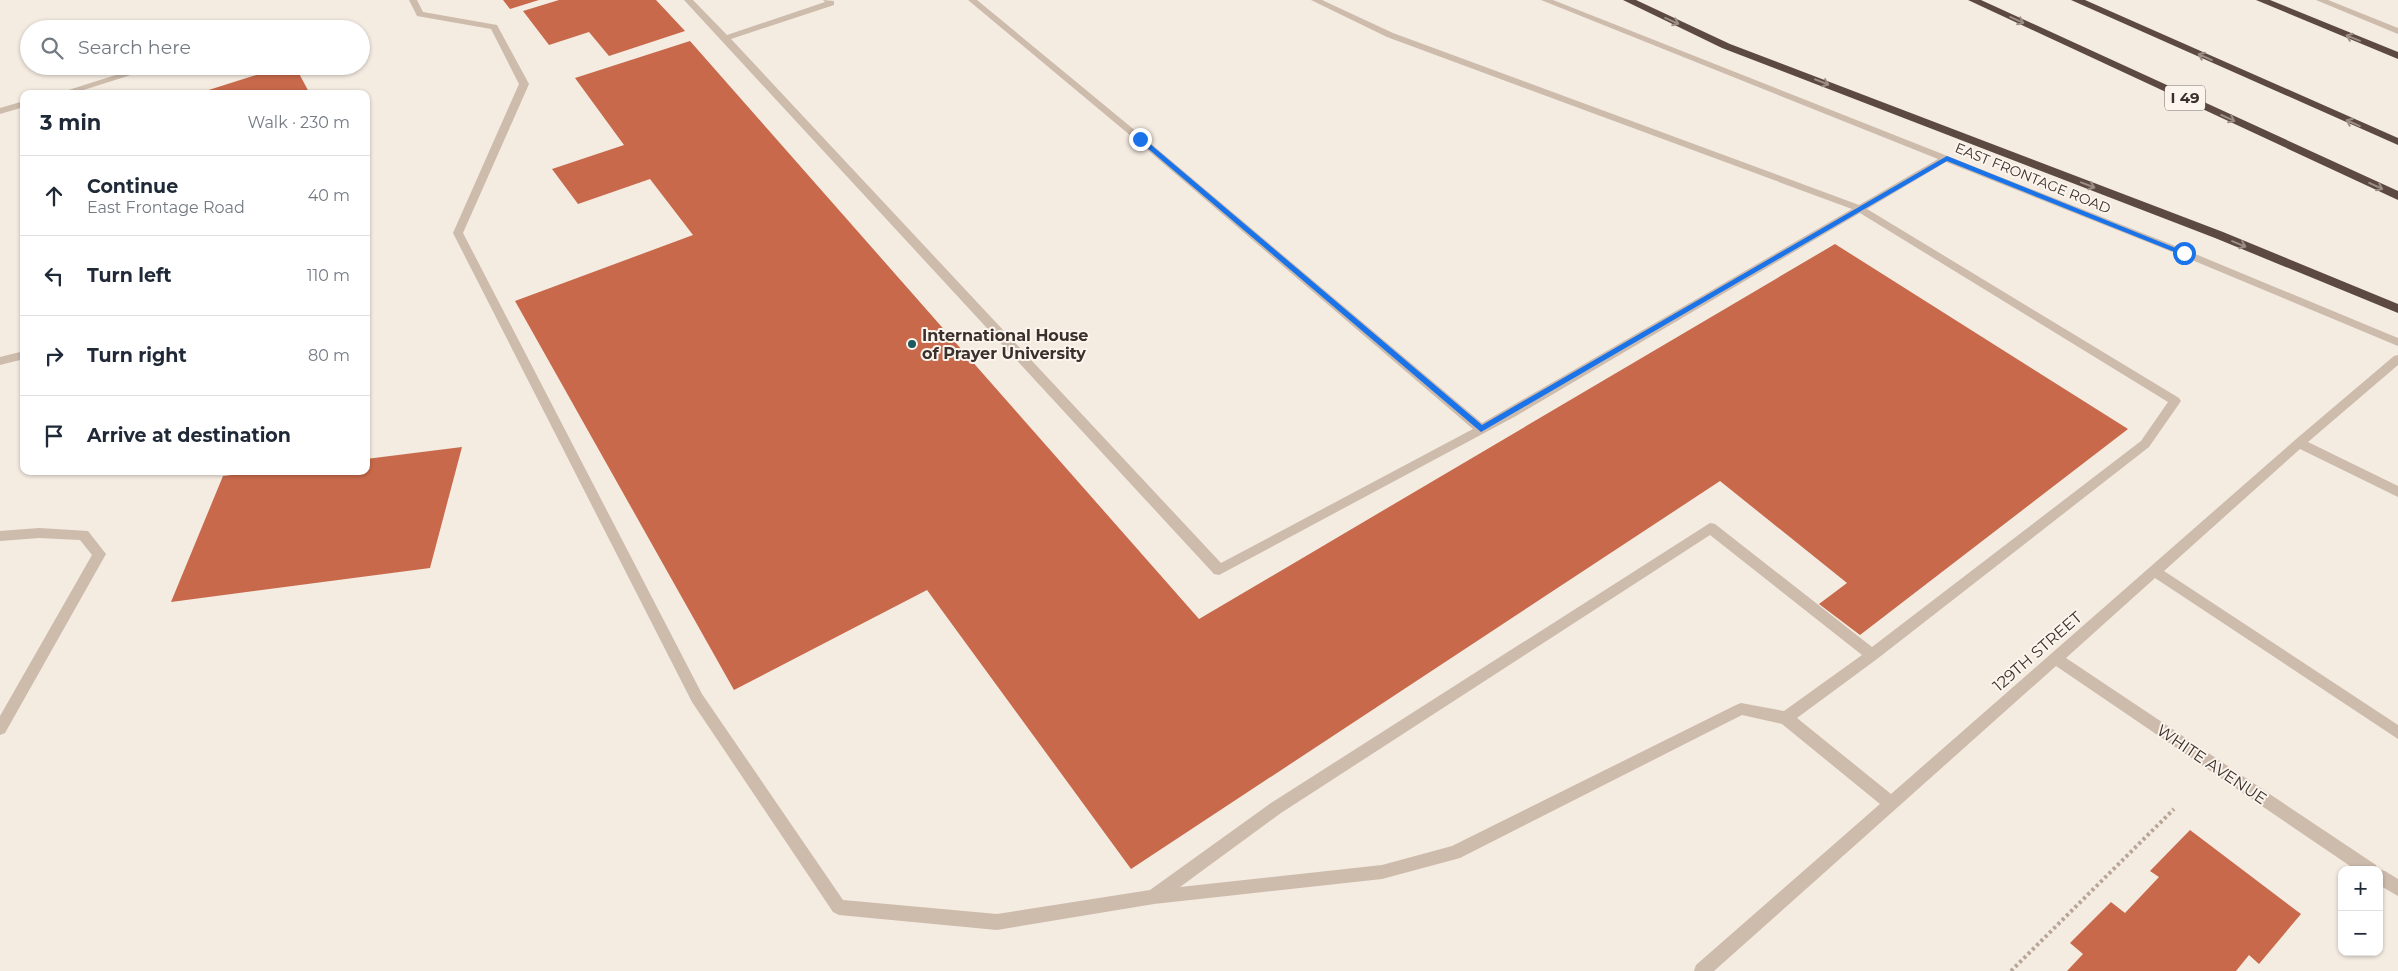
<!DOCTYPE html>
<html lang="en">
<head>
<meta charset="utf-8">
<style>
  :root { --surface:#fff; --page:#f6f6f7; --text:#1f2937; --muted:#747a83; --line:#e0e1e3 }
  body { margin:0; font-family:Montserrat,sans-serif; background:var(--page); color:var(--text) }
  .controls { position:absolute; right:15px; bottom:15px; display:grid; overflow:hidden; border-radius:10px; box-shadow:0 1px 4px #0004 }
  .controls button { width:45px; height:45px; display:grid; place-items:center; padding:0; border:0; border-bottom:1px solid var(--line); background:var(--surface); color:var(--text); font:25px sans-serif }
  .stop { position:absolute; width:15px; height:15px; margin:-11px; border:4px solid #1a73e8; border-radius:50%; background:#fff }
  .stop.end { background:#1a73e8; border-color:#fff; box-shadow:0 1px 5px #0008 }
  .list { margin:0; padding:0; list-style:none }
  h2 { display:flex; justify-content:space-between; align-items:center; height:65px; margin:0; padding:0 20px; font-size:21px }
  h2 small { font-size:16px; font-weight:400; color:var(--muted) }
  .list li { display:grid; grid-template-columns:32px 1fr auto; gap:15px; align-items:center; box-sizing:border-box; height:80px; padding:0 20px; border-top:1px solid var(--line) }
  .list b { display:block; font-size:19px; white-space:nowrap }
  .list p { margin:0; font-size:16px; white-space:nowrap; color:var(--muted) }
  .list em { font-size:16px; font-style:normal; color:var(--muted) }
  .icon { flex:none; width:28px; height:28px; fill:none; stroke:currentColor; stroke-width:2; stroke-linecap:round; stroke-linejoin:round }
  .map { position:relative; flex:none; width:2398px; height:971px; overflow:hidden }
  .search { position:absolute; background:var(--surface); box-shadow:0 1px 4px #0004; left:20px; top:20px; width:350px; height:55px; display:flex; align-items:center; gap:12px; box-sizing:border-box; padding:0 18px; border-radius:28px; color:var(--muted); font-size:19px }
  .panel { position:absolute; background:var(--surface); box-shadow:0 1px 4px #0004; left:20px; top:90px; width:350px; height:385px; border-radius:10px }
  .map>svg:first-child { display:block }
  .building { fill:#c8694b }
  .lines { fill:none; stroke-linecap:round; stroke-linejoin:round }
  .path { stroke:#b9a596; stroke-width:4; stroke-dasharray:3 3; stroke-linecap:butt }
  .minor { fill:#cdbbac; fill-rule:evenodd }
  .highway { fill:#5c4a42; fill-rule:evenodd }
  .oneway { stroke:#9c8e87 }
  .route { fill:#1a73e8 }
  .poi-dot { fill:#1f5a5e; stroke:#fbf5ee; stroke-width:2 }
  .labels { text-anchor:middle; stroke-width:4; stroke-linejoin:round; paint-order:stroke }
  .far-street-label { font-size:14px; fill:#3b302b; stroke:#fbf5ee }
  .shield { fill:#fbf5ee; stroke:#756b66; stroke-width:1 }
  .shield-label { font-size:15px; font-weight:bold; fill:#3b302b }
  .poi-label { font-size:16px; font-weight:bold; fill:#3b302b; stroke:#fbf5ee; text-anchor:start }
  .street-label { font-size:16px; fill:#3b302b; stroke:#fbf5ee }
</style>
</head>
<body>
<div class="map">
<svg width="2398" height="971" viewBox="0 0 2398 971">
  <rect width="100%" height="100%" fill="#f4ebe1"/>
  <!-- building -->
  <path class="building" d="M 503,0 L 539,0 L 510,9 Z
    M 559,0 L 656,0 L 685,31 L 609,56 L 589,32 L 549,45 L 523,11 Z
    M 690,41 L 1199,619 L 1835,244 L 2128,429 L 1860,635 L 1819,604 L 1847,583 L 1720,481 L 1131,869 L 927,590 L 734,690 L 515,301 L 693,235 L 650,179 L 578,204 L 552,169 L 624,145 L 575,78 Z
    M 285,66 L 295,66 L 310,94 L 196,94 Z
    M 462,447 L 430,568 L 171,602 L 223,476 L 265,471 L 366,471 L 366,459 Z
    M 2190,830 L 2301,914 L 2259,964 L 2249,955 L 2236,971 L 2067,971 L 2083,954 L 2070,943 L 2111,902 L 2125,913 L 2159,877 L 2150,871 Z"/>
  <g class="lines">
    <!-- path -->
    <path class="path" d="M 2011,971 L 2174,809"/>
    <!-- minor -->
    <path class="minor" d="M 409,0 L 417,0 L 423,12 L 497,25 L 529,84 L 463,233 L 702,694 L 843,900 L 997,914 L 1150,890 L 1271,803 L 1710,523 L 1715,524 L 1872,647 L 2141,441 L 2168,402 L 1860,213 L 1516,416 L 1219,575 L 1214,574 L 684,0 L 693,0 L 727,35 L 825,2 L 823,0 L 834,1 L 834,5 L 731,39 L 1221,563 L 1473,429 L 1137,141 L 968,0 L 977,0 L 1143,137 L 1482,423 L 1852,209 L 1387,37 L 1311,0 L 1322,0 L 1393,33 L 1859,205 L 1938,159 L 1541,0 L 1553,0 L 2188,251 L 2398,338 L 2398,346 L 2180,255 L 1946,162 L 1867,209 L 2179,398 L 2181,401 L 2149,447 L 1877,659 L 1797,718 L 1891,794 L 2295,440 L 2394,356 L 2398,355 L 2398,365 L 2308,442 L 2398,486 L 2398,497 L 2300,449 L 2164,571 L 2398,725 L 2398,739 L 2155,578 L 2066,658 L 2376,865 L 2377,869 L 2385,871 L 2398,879 L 2398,896 L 2379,885 L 2379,870 L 2356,870 L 2056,666 L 1714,971 L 1694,971 L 1696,965 L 1880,804 L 1782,724 L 1742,715 L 1460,858 L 1382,879 L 1154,904 L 997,930 L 839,915 L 833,912 L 692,702 L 453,233 L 519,84 L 491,29 L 417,16 ZM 1710,535 L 1862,655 L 1784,711 L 1741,703 L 1736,705 L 1452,846 L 1382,865 L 1180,887 L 1281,813 Z
      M 2316,0 L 2328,0 L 2398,28 L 2398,34 Z
      M 144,66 L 159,66 L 71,94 L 56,94 Z
      M 24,101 L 24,107 L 0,114 L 0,108 Z
      M 24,351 L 24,359 L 0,365 L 0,357 Z
      M 39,528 L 88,531 L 106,554 L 5,733 L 0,735 L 0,716 L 92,555 L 80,540 L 39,538 L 0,541 L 0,531 Z"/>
    <!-- highway -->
    <path class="highway" d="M 1623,0 L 1636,0 L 1730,44 L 2223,232 L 2398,304 L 2398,313 L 2215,238 L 1722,48 Z
      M 1968,0 L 1981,0 L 2398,191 L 2398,200 Z
      M 2071,0 L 2085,0 L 2398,138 L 2398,145 Z
      M 2256,0 L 2270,0 L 2398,52 L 2398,59 Z"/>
  </g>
  <!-- one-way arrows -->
  <defs><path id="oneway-shaft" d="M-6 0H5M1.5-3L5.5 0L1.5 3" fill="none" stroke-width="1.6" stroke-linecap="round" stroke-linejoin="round" transform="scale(1.25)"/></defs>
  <g class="oneway">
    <use href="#oneway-shaft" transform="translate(2017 20) rotate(25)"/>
    <use href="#oneway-shaft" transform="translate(1672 21) rotate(24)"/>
    <use href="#oneway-shaft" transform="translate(2353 38) rotate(-158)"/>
    <use href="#oneway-shaft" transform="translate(2205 57) rotate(-156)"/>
    <use href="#oneway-shaft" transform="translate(1822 82) rotate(21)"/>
    <use href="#oneway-shaft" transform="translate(2228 118) rotate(25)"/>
    <use href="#oneway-shaft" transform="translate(2353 123) rotate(-156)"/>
    <use href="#oneway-shaft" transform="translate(2088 185) rotate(21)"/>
    <use href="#oneway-shaft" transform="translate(2376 186) rotate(25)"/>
    <use href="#oneway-shaft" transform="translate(2239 244) rotate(22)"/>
  </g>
  <!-- route -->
  <path class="route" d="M 1138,138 L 1143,138 L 1482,425 L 1947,156 L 2188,253 L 2182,255 L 1947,161 L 1481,432 L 1138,140 Z"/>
  <!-- markers -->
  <circle class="poi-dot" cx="912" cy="344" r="5"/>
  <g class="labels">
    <!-- far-street labels -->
    <g class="far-street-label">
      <text transform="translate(2033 178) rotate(22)" y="5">EAST FRONTAGE ROAD</text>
    </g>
    <!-- shield labels -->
    <rect class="shield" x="2165" y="85.5" width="40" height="25" rx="4"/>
    <g class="shield-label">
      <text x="2185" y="103">I 49</text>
    </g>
    <!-- poi labels -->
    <g class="poi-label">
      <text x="922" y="341">International House<tspan x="922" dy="18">of Prayer University</tspan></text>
    </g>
    <!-- street labels -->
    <g class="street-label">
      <text transform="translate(2037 651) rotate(-41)" y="6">129TH STREET</text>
      <text transform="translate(2212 764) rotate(34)" y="6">WHITE AVENUE</text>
    </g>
  </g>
</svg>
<div class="controls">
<button>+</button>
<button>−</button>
</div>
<div class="stop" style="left:2184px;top:253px"></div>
<div class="stop end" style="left:1140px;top:139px"></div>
<div class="search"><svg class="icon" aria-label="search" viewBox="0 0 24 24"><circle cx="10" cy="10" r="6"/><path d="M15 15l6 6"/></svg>Search here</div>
<section class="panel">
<h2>3 min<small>Walk · 230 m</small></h2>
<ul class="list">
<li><svg class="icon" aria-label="ahead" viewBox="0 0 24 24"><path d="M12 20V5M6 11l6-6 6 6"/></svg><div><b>Continue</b><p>East Frontage Road</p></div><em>40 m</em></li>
<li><svg class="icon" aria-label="left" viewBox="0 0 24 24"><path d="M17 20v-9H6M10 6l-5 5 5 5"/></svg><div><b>Turn left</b></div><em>110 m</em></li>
<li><svg class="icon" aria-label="right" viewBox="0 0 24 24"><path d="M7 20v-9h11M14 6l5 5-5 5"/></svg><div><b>Turn right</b></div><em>80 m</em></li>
<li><svg class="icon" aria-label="arrive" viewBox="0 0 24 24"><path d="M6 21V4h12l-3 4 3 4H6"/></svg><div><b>Arrive at destination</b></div></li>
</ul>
</section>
</div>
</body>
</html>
